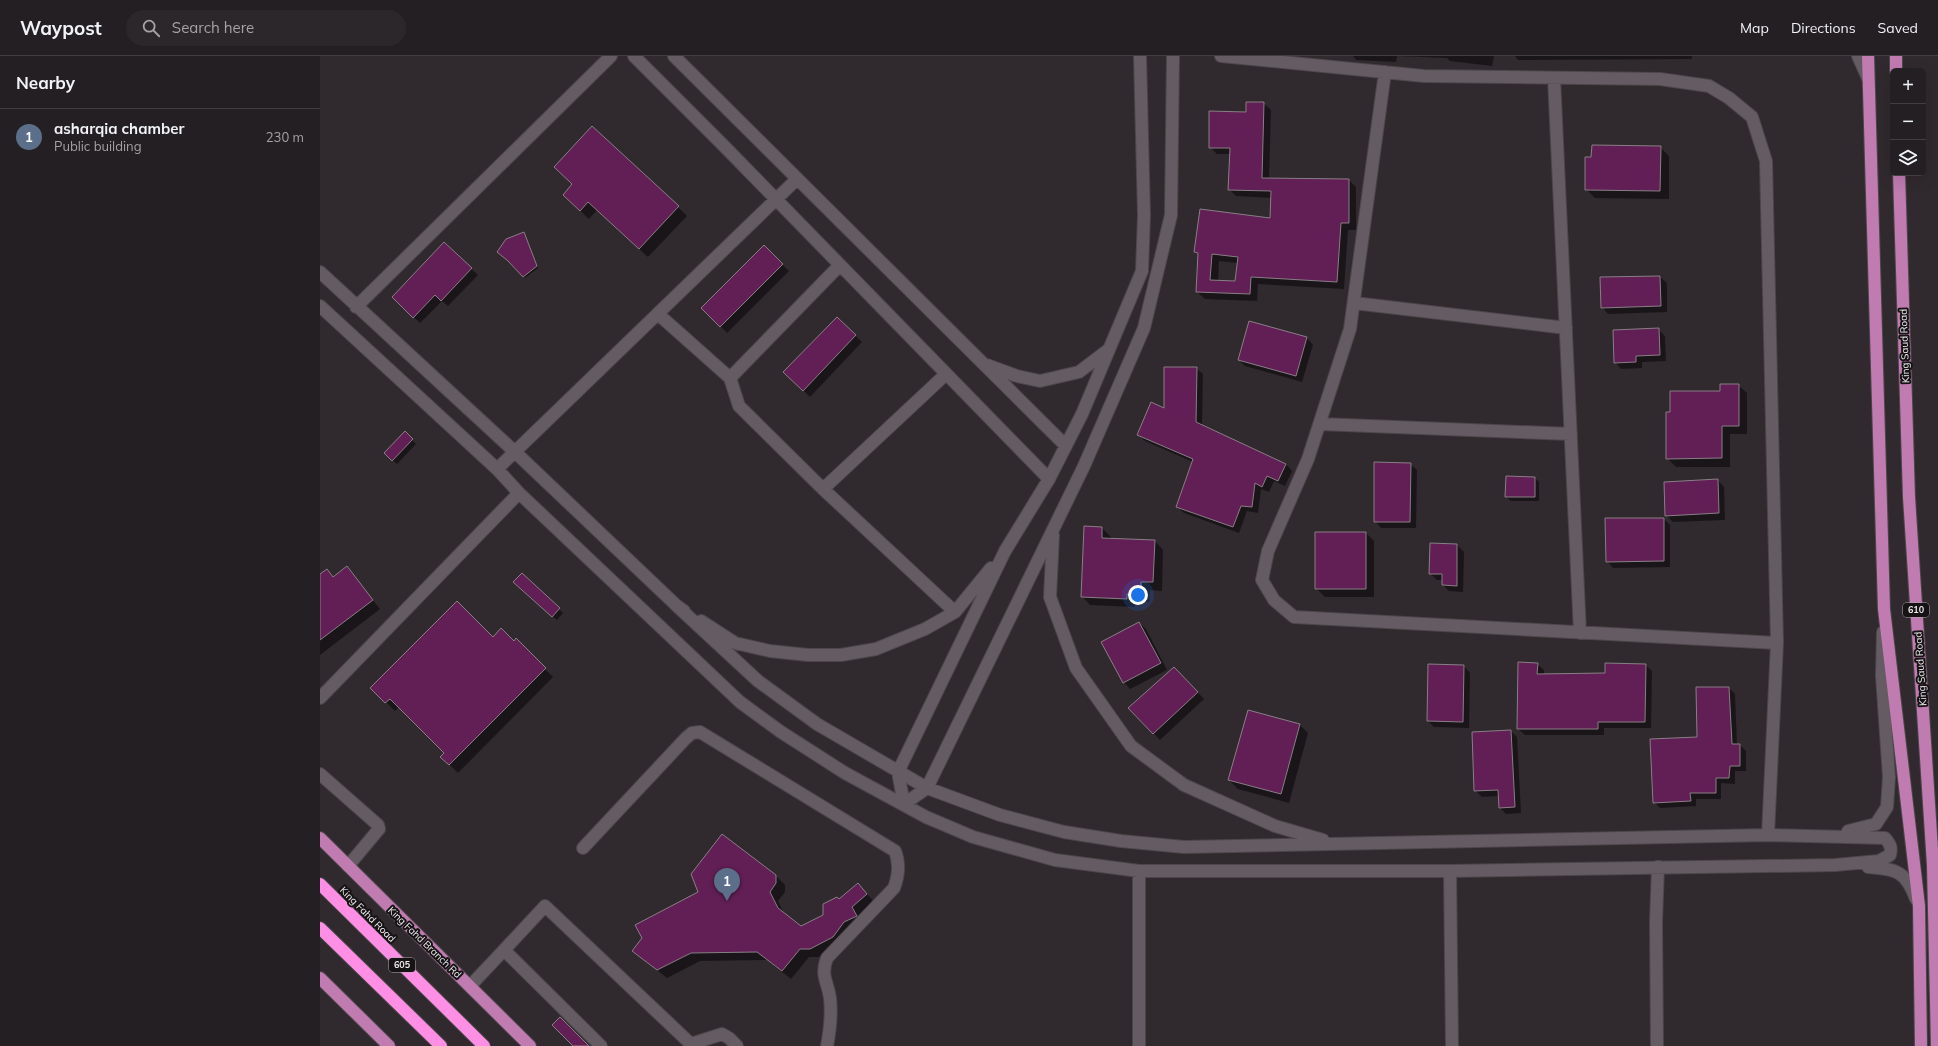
<!DOCTYPE html>
<html lang="en">
<head>
<meta charset="utf-8">
<style>
  :root { --surface:#241f22; --page:#2c272a; --text:#f1f3f6; --muted:#a3a2a5; --line:#413d40; --accent:#29d885 }
  body { margin:0; font-family:Mulish,sans-serif; background:var(--page); color:var(--text) }
  .controls { position:absolute; right:12px; top:12px; display:grid; overflow:hidden; border-radius:6px; box-shadow:0 4px 16px #0002 }
  .controls button { width:36px; height:36px; display:grid; place-items:center; padding:0; border:0; border-bottom:1px solid var(--line); background:var(--surface); color:var(--text); font:20px sans-serif }
  .you { position:absolute; left:818px; top:539px; width:14px; height:14px; margin:-10px; border:3px solid #fff; border-radius:50%; background:#1a73e8; box-shadow:0 0 0 6px #1a73e833 }
  .badge { display:grid; place-items:center; width:26px; height:26px; border-radius:50%; background:var(--accent); color:#fff; font-size:13px; font-weight:700 }
  .pin { position:absolute; translate:-50% -33px; filter:drop-shadow(0 1px 2px #0008) }
  .pin::after { content:''; position:absolute; top:21px; width:14px; height:12px; background:inherit; clip-path:polygon(0 0,100% 0,50% 100%) }
  .list { margin:0; padding:0; list-style:none }
  h2 { display:flex; justify-content:space-between; align-items:center; height:52px; margin:0; padding:0 16px; font-size:17px }
  h2 small { font-size:13px; font-weight:400; color:var(--muted) }
  .list li { display:grid; grid-template-columns:26px 1fr auto; gap:12px; align-items:center; box-sizing:border-box; height:56px; padding:0 16px; border-top:1px solid var(--line) }
  .list b { display:block; font-size:15px; white-space:nowrap }
  .list p { margin:0; font-size:13px; white-space:nowrap; color:var(--muted) }
  .list em { font-size:13px; font-style:normal; color:var(--muted) }
  .icon { flex:none; width:22px; height:22px; fill:none; stroke:currentColor; stroke-width:2; stroke-linecap:round; stroke-linejoin:round }
  .map { position:relative; flex:none; width:1618px; height:990px; overflow:hidden }
  header { display:flex; align-items:center; gap:24px; box-sizing:border-box; height:56px; padding:0 20px; background:var(--surface); border-bottom:1px solid var(--line) }
  header strong { font-size:19px }
  nav { display:flex; gap:22px; margin-inline-start:auto; font-size:14px }
  .search { width:280px; height:36px; background:var(--page); display:flex; align-items:center; gap:10px; box-sizing:border-box; padding:0 14px; border-radius:22px; color:var(--muted); font-size:15px }
  main { display:flex }
  aside { flex:1; background:var(--surface) }
  .map>svg:first-child { display:block }
  .shadow { fill:#0007; fill-rule:evenodd }
  .building { fill:#621f55; stroke:#887f85; fill-rule:evenodd }
  .lines { fill:none; stroke-linecap:round; stroke-linejoin:round }
  .minor-casing { stroke:#4c464a; stroke-width:14 }
  .major-casing { stroke:#4c464a; stroke-width:14 }
  .highway-casing { stroke:#4c464a; stroke-width:14 }
  .minor { stroke:#645c62; stroke-width:12 }
  .major { stroke:#c07bb1; stroke-width:12 }
  .highway { stroke:#fe8fe5; stroke-width:12 }
  .labels { text-anchor:middle; stroke-width:4; stroke-linejoin:round; paint-order:stroke }
  .shield { fill:#161315; stroke:#afaaad; stroke-width:1 }
  .shield-label { font-size:9px; font-weight:bold; fill:#f0ebee }
  .street-label { font-size:10px; fill:#f0ebee; stroke:#161315 }
</style>
</head>
<body>
<header>
<strong>Waypost</strong>
<div class="search"><svg class="icon" aria-label="search" viewBox="0 0 24 24"><circle cx="10" cy="10" r="6"/><path d="M15 15l6 6"/></svg>Search here</div>
<nav><a>Map</a><a>Directions</a><a>Saved</a></nav>
</header>
<main>
<aside>
<h2>Nearby<small></small></h2>
<ul class="list">
<li><span class="badge" style="background:#5c6f8a">1</span><div><b>asharqia chamber</b><p>Public building</p></div><em>230 m</em></li>
</ul>
</aside>
<div class="map">
<svg width="1618" height="990" viewBox="0 0 1618 990">
  <rect width="100%" height="100%" fill="#30292e"/>
  <!-- shadow -->
  <path class="shadow" d="M 1033,0 L 1174,0 L 1172,10 L 1130,5 L 1127,2 L 1077,0 L 1076,6 L 1036,4 Z
    M 1195,0 L 1372,0 L 1372,3 L 1198,4 Z
    M 943,47 L 951,54 L 949,123 L 1029,124 L 1036,131 L 1036,174 L 1028,174 L 1024,233 L 938,228 L 937,245 L 885,243 L 877,236 L 879,199 L 875,196 L 951,163 L 951,142 L 916,140 L 909,133 L 911,98 L 897,98 L 890,91 L 927,57 ZM 899,205 L 918,207 L 916,226 L 898,226 Z
    M 1340,91 L 1349,100 L 1349,143 L 1275,142 L 1266,133 Z
    M 244,139 L 358,151 L 367,160 L 328,201 L 277,154 L 269,163 Z
    M 203,177 L 218,212 L 205,222 L 190,206 Z
    M 124,188 L 158,219 L 128,250 L 122,245 L 100,267 L 73,241 Z
    M 444,191 L 469,215 L 407,277 L 383,252 Z
    M 1340,221 L 1347,227 L 1347,256 L 1288,258 L 1282,251 L 1281,222 Z
    M 517,262 L 542,286 L 490,341 L 465,316 Z
    M 1338,273 L 1345,280 L 1346,305 L 1322,306 L 1322,312 L 1301,313 L 1295,306 Z
    M 987,282 L 993,289 L 982,326 L 925,310 L 919,304 Z
    M 876,312 L 883,318 L 882,369 L 966,408 L 972,415 L 965,430 L 954,425 L 949,436 L 941,433 L 938,457 L 927,455 L 919,477 L 864,457 L 857,451 L 873,406 L 825,385 L 818,379 L 845,353 Z
    M 1418,329 L 1427,337 L 1427,378 L 1410,378 L 1410,411 L 1356,411 L 1347,402 L 1351,357 Z
    M 85,377 L 96,388 L 77,408 L 65,397 Z
    M 1090,408 L 1097,414 L 1096,472 L 1061,472 L 1055,465 Z
    M 1215,422 L 1219,426 L 1219,445 L 1191,445 L 1186,441 Z
    M 1398,424 L 1404,431 L 1405,464 L 1353,466 L 1346,459 Z
    M 1344,463 L 1350,469 L 1350,511 L 1293,512 L 1287,505 Z
    M 782,472 L 791,481 L 791,483 L 835,485 L 843,494 L 842,535 L 830,534 L 829,546 L 815,546 L 815,551 L 770,549 L 762,540 Z
    M 1046,477 L 1054,485 L 1054,541 L 1005,541 L 996,532 Z
    M 1111,488 L 1137,489 L 1144,496 L 1143,536 L 1129,535 L 1123,529 L 1123,524 L 1117,524 L 1110,517 Z
    M 27,512 L 60,553 L 0,599 L 0,519 L 7,514 L 14,522 Z
    M 202,518 L 243,557 L 237,564 L 199,530 Z
    M 819,567 L 826,573 L 847,614 L 810,633 L 804,626 Z
    M 173,582 L 194,586 L 196,584 L 233,621 L 138,717 L 122,701 L 126,697 L 79,651 L 75,655 L 52,632 Z
    M 1217,608 L 1224,614 L 1224,619 L 1286,618 L 1326,609 L 1332,615 L 1331,672 L 1284,672 L 1284,679 L 1205,679 L 1198,673 Z
    M 1144,610 L 1150,617 L 1149,672 L 1114,671 L 1108,665 Z
    M 860,618 L 884,643 L 840,684 L 810,652 Z
    M 1409,632 L 1415,638 L 1417,689 L 1420,689 L 1426,695 L 1426,715 L 1415,715 L 1415,728 L 1401,727 L 1401,743 L 1376,743 L 1376,750 L 1340,752 L 1334,746 L 1378,682 Z
    M 980,669 L 988,677 L 969,747 L 918,733 L 909,724 Z
    M 1191,675 L 1197,681 L 1201,757 L 1186,758 L 1180,752 L 1179,740 L 1162,741 L 1155,734 Z
    M 456,820 L 465,829 L 465,836 L 458,845 L 464,858 L 481,871 L 504,859 L 538,828 L 555,847 L 521,889 L 499,901 L 489,901 L 471,923 L 447,904 L 380,905 L 347,922 L 314,895 Z"/>
  <!-- building -->
  <path class="building" d="M 926,46 L 944,46 L 942,122 L 1029,123 L 1029,167 L 1021,167 L 1017,226 L 931,221 L 930,238 L 876,236 L 878,197 L 874,196 L 880,153 L 950,162 L 951,135 L 908,134 L 910,92 L 889,92 L 889,55 L 926,56 ZM 892,198 L 918,201 L 915,225 L 890,224 Z
    M 272,70 L 359,150 L 319,193 L 268,146 L 260,155 L 243,139 L 252,128 L 234,111 Z
    M 1272,89 L 1341,90 L 1340,135 L 1265,134 L 1265,101 L 1271,101 Z
    M 204,176 L 217,210 L 203,221 L 188,205 L 177,196 L 186,183 Z
    M 124,186 L 152,212 L 121,245 L 115,239 L 93,262 L 72,241 Z
    M 444,189 L 463,208 L 400,271 L 381,252 Z
    M 1340,220 L 1341,250 L 1281,252 L 1280,221 Z
    M 517,261 L 536,279 L 483,335 L 463,316 Z
    M 929,265 L 987,281 L 976,320 L 918,304 Z
    M 1339,272 L 1340,299 L 1316,300 L 1316,306 L 1294,307 L 1293,274 Z
    M 844,311 L 877,311 L 876,366 L 966,408 L 958,425 L 947,420 L 942,431 L 935,427 L 932,451 L 921,450 L 913,471 L 856,451 L 873,403 L 817,379 L 831,346 L 844,352 Z
    M 1400,328 L 1419,328 L 1419,370 L 1402,370 L 1402,402 L 1346,403 L 1346,356 L 1350,356 L 1350,335 L 1400,335 Z
    M 85,375 L 93,383 L 72,405 L 64,397 Z
    M 1054,406 L 1091,407 L 1090,466 L 1054,466 Z
    M 1186,420 L 1215,421 L 1215,441 L 1185,441 Z
    M 1398,423 L 1399,457 L 1345,460 L 1344,426 Z
    M 1285,462 L 1344,462 L 1344,505 L 1286,506 Z
    M 764,470 L 782,471 L 782,482 L 835,484 L 833,526 L 821,526 L 821,538 L 807,538 L 807,543 L 761,541 Z
    M 995,476 L 1046,476 L 1046,533 L 995,533 Z
    M 1110,487 L 1137,488 L 1137,530 L 1122,529 L 1122,518 L 1109,518 Z
    M 27,510 L 53,544 L 0,584 L 0,518 L 7,513 L 13,521 Z
    M 202,517 L 240,552 L 232,561 L 193,526 Z
    M 137,545 L 173,581 L 181,572 L 194,585 L 196,582 L 226,612 L 129,709 L 120,701 L 124,697 L 70,643 L 65,647 L 50,632 Z
    M 819,566 L 841,607 L 803,627 L 781,586 Z
    M 1198,606 L 1218,607 L 1217,618 L 1285,617 L 1285,607 L 1326,608 L 1325,666 L 1278,666 L 1278,673 L 1197,673 Z
    M 1108,608 L 1144,609 L 1143,666 L 1107,665 Z
    M 854,611 L 878,636 L 833,678 L 808,652 Z
    M 1376,631 L 1409,631 L 1412,688 L 1420,688 L 1420,710 L 1410,710 L 1409,722 L 1396,722 L 1396,737 L 1370,737 L 1371,745 L 1333,747 L 1330,683 L 1377,681 Z
    M 928,654 L 980,668 L 961,738 L 908,724 Z
    M 1191,674 L 1195,751 L 1179,752 L 1178,734 L 1154,735 L 1152,676 Z
    M 402,778 L 456,819 L 456,827 L 450,836 L 458,852 L 481,870 L 503,859 L 503,848 L 517,841 L 519,843 L 538,827 L 547,838 L 532,851 L 537,860 L 524,866 L 513,881 L 490,893 L 480,893 L 462,915 L 437,896 L 371,897 L 337,914 L 312,895 L 322,882 L 315,869 L 378,836 L 371,818 Z
    M 240,961 L 269,990 L 253,990 L 232,969 Z"/>
  <g class="lines">
    <!-- minor casing -->
    <g class="minor-casing">
      <path id="minor" d="M 314,0 L 405,91 L 729,423
        M 354,0 L 746,390
        M 820,0 L 824,159 L 822,215 L 762,358 L 729,423 L 685,495 L 578,716 L 584,748 L 607,732 L 764,410 L 824,272 L 851,159 L 853,0
        M 901,0 L 1104,20 L 1340,23 L 1389,30 L 1409,42 L 1432,61 L 1446,105 L 1457,587 L 1448,779
        M 1538,0 L 1548,22
        M 1065,16 L 1030,273 L 988,403 L 948,495 L 942,524 L 954,544 L 974,561 L 1457,587
        M 1234,22 L 1260,577
        M 0,216 L 195,396 L 357,550 L 364,555
        M 1034,247 L 1246,272
        M 0,250 L 177,413 L 199,437 L 420,646 L 461,676 L 525,717 L 606,761 L 653,781 L 735,804 L 819,815 L 1130,815 L 1515,809 L 1559,805 L 1570,799 C 1572,791 1570,788 1565,782 L 1448,779 L 864,791 L 801,785 L 744,776 L 680,759 L 607,732 L 497,668 L 438,625 L 357,550
        M 36,251 L 291,0
        M 338,258 L 410,322 L 419,350 L 503,433 L 635,556
        M 667,309 L 697,320 L 720,325 L 759,316 L 788,294
        M 410,322 L 520,209
        M 1000,368 L 1251,378
        M 177,413 L 477,123
        M 503,433 L 626,318
        M 733,479 L 730,541 L 756,612 L 811,690 L 864,729 L 955,770 L 1003,784
        M 381,565 L 415,587 L 450,595 L 488,599 L 521,599 L 556,593 L 605,573 L 635,556 L 671,512
        M 0,642 L 199,437
        M 0,718 L 58,769 L 59,773 L 28,810
        M 1528,775 L 1556,768 L 1567,751 L 1569,721 L 1562,620 L 1563,576
        M 263,792 L 366,682 L 372,677 L 380,676 L 575,795 C 580,808 579,819 574,832 L 507,902 C 500,920 508,926 510,942 C 512,959 510,974 507,990
        M 1548,811 C 1576,813 1586,815 1596,843
        M 1130,815 L 1132,990
        M 150,930 L 184,894
        M 371,988 L 402,978 L 409,982 L 417,990
        M 281,990 L 184,894 L 225,850 L 373,990
        M 819,990 L 819,815
        M 1337,990 L 1336,866 L 1338,811"/>
    </g>
    <!-- major casing -->
    <g class="major-casing">
      <path id="major" d="M 1548,0 L 1564,553 L 1599,850 L 1601,990
        M 1576,0 L 1576,15
        M 1579,117 L 1589,441 L 1613,809 L 1617,990
        M 0,782 L 210,990
        M 0,922 L 69,990"/>
    </g>
    <!-- highway casing -->
    <g class="highway-casing">
      <path id="highway" d="M 0,828 L 164,990
        M 0,872 L 121,990"/>
    </g>
    <!-- minor -->
    <use href="#minor" class="minor"/>
    <!-- major -->
    <use href="#major" class="major"/>
    <!-- highway -->
    <use href="#highway" class="highway"/>
  </g>
  <g class="labels">
    <!-- shield labels -->
    <g class="shield">
      <rect x="1583" y="547" width="26" height="14" rx="3"/>
      <rect x="69" y="902" width="26" height="14" rx="3"/>
    </g>
    <g class="shield-label">
      <text x="1596" y="557">610</text>
      <text x="82" y="912">605</text>
    </g>
    <!-- street labels -->
    <g class="street-label">
      <text transform="translate(1584 290) rotate(-92)" y="4">King Saud Road</text>
      <text transform="translate(1600 613) rotate(-94)" y="4">King Saud Road</text>
      <text transform="translate(48 858) rotate(45)" y="4">King Fahd Road</text>
      <text transform="translate(105 886) rotate(44)" y="4">King Fahd Branch Rd</text>
    </g>
  </g>
</svg>
<div class="controls">
<button>+</button>
<button>−</button>
<button><svg class="icon" aria-label="layers" viewBox="0 0 24 24"><path d="M12 4l9 5-9 5-9-5zM3 14l9 5 9-5"/></svg></button>
</div>
<div class="you"></div>
<div class="pin badge" style="left:407px;top:845px;background:#5c6f8a">1</div>
</div>
</main>
</body>
</html>
